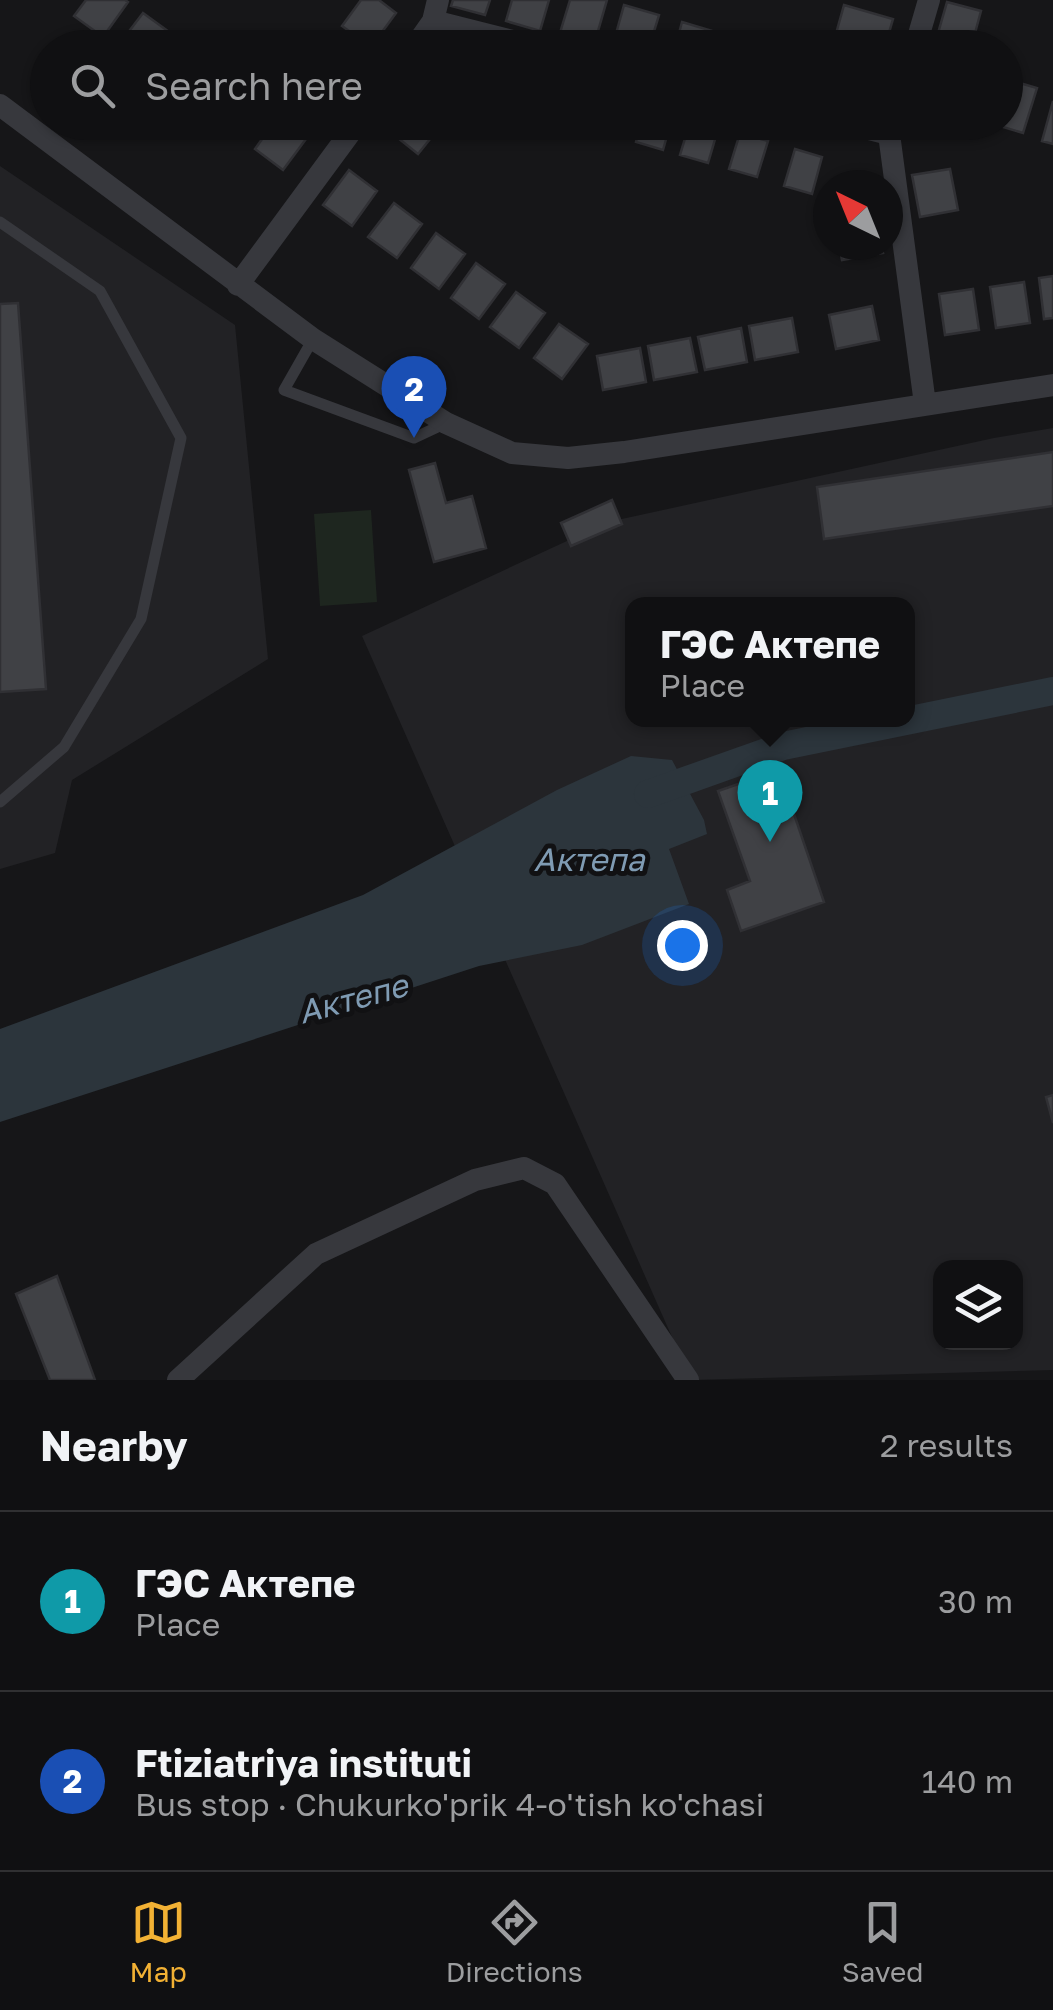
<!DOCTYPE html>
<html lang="en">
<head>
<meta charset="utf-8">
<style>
  :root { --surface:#101012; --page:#1e1e20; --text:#f1f3f6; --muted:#9c9d9f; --line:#303032; --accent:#f2b134 }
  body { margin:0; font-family:"Golos Text",sans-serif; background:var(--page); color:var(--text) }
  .controls { position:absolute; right:30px; bottom:30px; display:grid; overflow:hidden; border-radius:20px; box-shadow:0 2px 8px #0004 }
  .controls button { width:90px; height:90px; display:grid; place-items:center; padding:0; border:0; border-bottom:2px solid var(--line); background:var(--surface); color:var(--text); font:50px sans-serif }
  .compass { position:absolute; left:813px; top:170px; width:90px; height:90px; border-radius:50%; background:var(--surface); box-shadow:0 2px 8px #0004; rotate:317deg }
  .you { position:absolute; left:682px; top:945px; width:35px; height:35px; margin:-25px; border:8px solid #fff; border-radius:50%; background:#1a73e8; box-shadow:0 0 0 15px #1a73e833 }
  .badge { display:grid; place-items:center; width:65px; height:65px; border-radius:50%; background:var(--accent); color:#fff; font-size:32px; font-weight:700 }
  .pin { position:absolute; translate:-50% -82px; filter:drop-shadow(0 2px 5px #0008) }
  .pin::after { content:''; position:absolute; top:52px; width:35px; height:30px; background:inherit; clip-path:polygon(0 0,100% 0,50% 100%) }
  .popup { position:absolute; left:625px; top:597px; width:290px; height:130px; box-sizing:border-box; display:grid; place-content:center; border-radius:20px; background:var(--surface); filter:drop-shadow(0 2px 8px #0005); font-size:32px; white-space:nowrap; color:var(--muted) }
  .popup b { font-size:38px; color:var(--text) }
  .popup::after { content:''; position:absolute; left:50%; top:100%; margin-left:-20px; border:20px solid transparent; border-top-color:var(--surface) }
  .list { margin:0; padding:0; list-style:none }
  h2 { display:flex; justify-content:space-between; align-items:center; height:130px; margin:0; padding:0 40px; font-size:42px }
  h2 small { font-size:32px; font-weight:400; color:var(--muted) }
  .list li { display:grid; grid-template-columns:65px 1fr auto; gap:30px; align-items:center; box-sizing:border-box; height:180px; padding:0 40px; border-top:2px solid var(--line) }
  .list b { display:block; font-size:38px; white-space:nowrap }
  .list p { margin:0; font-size:32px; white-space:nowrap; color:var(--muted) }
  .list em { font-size:32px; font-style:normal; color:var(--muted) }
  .icon { flex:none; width:55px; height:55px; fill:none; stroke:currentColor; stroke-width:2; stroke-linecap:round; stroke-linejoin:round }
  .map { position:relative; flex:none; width:1053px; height:1380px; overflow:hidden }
  .search { position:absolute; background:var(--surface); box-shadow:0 2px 8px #0004; left:30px; right:30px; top:30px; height:110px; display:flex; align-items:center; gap:25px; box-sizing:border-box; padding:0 35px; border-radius:55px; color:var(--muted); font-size:38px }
  .sheet { height:490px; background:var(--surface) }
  nav { display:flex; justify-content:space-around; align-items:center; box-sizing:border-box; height:140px; border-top:2px solid var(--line); background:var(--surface); font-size:28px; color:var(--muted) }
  nav a { display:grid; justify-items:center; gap:5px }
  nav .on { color:var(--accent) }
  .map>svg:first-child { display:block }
  .built { fill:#222225; fill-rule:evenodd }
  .green { fill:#1e261f }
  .water { fill:#2c353c }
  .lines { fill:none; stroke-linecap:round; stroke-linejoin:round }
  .canal { stroke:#2c353c; stroke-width:28 }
  .building { fill:#404145; stroke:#303034; stroke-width:2.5 }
  .service { stroke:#37383d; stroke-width:11 }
  .minor { stroke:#37383d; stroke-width:22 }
  .labels { text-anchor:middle; stroke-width:10; stroke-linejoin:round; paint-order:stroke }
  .water-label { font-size:32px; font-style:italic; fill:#7f9bb3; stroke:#111113 }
</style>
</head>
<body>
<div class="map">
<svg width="1053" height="1380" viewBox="0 0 1053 1380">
  <rect width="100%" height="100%" fill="#161618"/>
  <!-- built -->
  <path class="built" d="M 0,166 L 235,325 L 268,659 L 72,780 L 55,853 L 0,869 Z
    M 1053,428 L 1053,1370 L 691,1380 L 362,636 L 608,522 L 994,438 ZM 632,604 L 908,604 L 908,720 L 632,720 ZM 940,1268 L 1016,1268 L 1016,1342 L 940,1342 Z"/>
  <!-- green -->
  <path class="green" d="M 371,510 L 377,602 L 320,606 L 314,514 Z"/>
  <!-- water -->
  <path class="water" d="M 631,756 L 672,760 L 704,820 L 707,834 L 669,849 L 689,904 L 582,945 L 479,966 L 0,1122 L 0,1029 L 363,895 L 557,790 Z"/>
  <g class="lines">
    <!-- canal -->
    <path class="canal" d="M 648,794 L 783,746 L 1053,691"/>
  </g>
  <!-- building -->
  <path class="building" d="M 86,0 L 125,0 L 128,2 L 103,37 L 74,16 Z
    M 361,0 L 379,0 L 396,13 L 371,47 L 342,26 Z
    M 453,0 L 490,0 L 485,15 L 451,6 Z
    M 512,0 L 549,0 L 540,31 L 506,21 Z
    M 570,0 L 607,0 L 594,45 L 559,36 Z
    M 947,2 L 981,11 L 971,48 L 934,47 Z
    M 624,5 L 659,15 L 649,48 L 612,48 Z
    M 844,5 L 893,19 L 886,43 L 861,36 L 858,48 L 832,48 Z
    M 143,13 L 172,34 L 162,48 L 117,47 Z
    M 682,22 L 716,32 L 712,48 L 675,48 Z
    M 731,36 L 765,46 L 765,48 L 728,48 Z
    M 1006,79 L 1037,88 L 1023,133 L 990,123 L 1006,122 Z
    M 1053,101 L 1053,144 L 1042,141 Z
    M 274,122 L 292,122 L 309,135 L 283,170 L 255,149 Z
    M 378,122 L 432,122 L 439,128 L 418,154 Z
    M 580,122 L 610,122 L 606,136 L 579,128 Z
    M 641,122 L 671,122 L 663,150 L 636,142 Z
    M 690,122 L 719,126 L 708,163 L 680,155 Z
    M 740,133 L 768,141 L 757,177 L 729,169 Z
    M 795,149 L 822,157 L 812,194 L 784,186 Z
    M 950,169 L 958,210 L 920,217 L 912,175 Z
    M 349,170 L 377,191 L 352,226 L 323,205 Z
    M 394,203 L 422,224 L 397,258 L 368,237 Z
    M 436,233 L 465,254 L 439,289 L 411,268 Z
    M 839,245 L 881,245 L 883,253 L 842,260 Z
    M 476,263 L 505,284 L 479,319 L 451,298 Z
    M 1053,276 L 1053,318 L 1044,319 L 1039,278 Z
    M 1024,282 L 1030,323 L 996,328 L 990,287 Z
    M 973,289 L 979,330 L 945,335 L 939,294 Z
    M 516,292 L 545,313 L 519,348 L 490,327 Z
    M 18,303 L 46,689 L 0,692 L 0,304 Z
    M 872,306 L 879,340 L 836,349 L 829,315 Z
    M 792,318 L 798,352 L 755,360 L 749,326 Z
    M 559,324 L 588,344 L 562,379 L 534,358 Z
    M 741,328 L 747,362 L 705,370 L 698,337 Z
    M 690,338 L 697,372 L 654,380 L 648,346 Z
    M 640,348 L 646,382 L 603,390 L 597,356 Z
    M 1053,452 L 1053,506 L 824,539 L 817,487 Z
    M 435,463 L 446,503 L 472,496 L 486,548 L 434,562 L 409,470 Z
    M 612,500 L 622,524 L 571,546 L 561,523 Z
    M 779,770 L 824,902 L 741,931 L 727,890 L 750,881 L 718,791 Z
    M 1053,1095 L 1053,1123 L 1046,1097 Z
    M 57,1276 L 95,1380 L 50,1380 L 16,1294 Z"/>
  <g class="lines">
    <!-- service -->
    <path class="service" d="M 0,222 L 100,291 L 181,438 L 141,619 L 64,747 L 0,802
      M 313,339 L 284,390 L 414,438 L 446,423"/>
    <!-- minor -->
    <path class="minor" d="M 433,21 L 540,48
      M 414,48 L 433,21 L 438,0
      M 915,48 L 929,0
      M 0,105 L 313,339 L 446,423 L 512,453 L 568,458 L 624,452 L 1053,385
      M 842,122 L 889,134
      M 892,122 L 889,134 L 925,404
      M 238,285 L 358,122
      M 178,1380 L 316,1254 L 475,1180 L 524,1168 L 555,1184 L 688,1380"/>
  </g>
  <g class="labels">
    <!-- water labels -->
    <g class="water-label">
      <text x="589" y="871">Актепа</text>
      <text transform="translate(353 999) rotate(-15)" y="11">Актепе</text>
    </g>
  </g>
</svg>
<div class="controls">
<button><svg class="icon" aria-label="layers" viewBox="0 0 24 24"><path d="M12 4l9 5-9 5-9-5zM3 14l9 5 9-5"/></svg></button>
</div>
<svg class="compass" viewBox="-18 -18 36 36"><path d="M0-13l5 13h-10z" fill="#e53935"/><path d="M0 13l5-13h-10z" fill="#9c9d9f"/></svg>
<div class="you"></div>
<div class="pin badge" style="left:770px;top:842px;background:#0f9aa8">1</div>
<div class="popup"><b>ГЭС Актепe</b>Place</div>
<div class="pin badge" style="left:414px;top:438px;background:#1a4fb4">2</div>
<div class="search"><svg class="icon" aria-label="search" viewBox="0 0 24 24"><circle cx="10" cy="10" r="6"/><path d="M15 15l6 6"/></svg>Search here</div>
</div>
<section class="sheet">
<h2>Nearby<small>2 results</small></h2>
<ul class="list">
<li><span class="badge" style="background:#0f9aa8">1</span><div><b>ГЭС Актепe</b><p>Place</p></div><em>30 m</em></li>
<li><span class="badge" style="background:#1a4fb4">2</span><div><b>Ftiziatriya instituti</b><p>Bus stop · Chukurko'prik 4-o'tish ko'chasi</p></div><em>140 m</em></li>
</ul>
</section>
<nav>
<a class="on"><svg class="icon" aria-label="map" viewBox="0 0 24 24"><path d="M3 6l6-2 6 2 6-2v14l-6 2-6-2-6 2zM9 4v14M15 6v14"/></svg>Map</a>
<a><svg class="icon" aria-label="directions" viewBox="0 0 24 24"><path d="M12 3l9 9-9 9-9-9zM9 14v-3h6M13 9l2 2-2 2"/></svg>Directions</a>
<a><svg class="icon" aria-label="saved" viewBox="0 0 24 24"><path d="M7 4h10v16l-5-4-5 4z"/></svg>Saved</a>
</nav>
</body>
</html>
